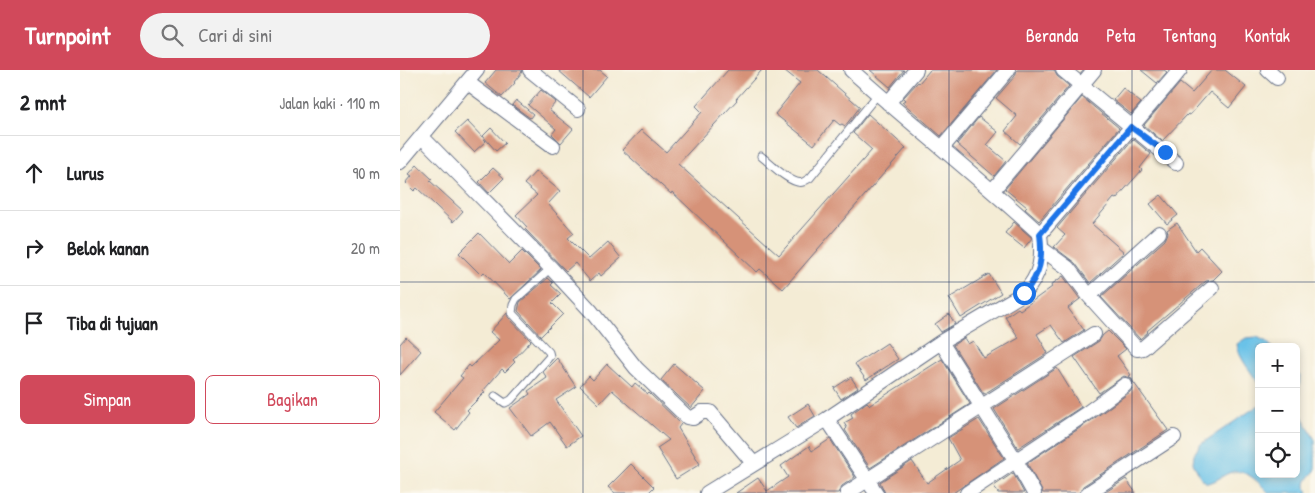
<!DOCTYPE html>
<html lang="id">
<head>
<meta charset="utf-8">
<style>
  :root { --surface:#fff; --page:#f2f2f2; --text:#202124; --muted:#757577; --line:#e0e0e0; --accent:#d1495b }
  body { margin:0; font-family:"Patrick Hand",sans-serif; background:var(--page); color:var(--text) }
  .controls { position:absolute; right:15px; bottom:15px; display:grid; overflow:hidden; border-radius:8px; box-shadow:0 2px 8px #0003 }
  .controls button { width:45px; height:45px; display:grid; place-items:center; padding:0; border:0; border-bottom:1px solid var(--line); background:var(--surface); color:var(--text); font:25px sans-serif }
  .stop { position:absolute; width:15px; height:15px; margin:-11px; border:4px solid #1a73e8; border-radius:50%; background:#fff }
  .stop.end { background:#1a73e8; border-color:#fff; box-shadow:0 1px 5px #0008 }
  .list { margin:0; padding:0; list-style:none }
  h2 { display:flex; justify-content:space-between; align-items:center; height:65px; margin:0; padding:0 20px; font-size:21px }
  h2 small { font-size:16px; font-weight:400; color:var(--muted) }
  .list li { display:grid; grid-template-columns:32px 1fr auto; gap:15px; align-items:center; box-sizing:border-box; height:75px; padding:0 20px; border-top:1px solid var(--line) }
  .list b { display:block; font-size:19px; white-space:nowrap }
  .list em { font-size:16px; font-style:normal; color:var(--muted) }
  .actions { display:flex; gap:10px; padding:15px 20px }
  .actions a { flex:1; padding:11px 0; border:1px solid var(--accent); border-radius:8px; text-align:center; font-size:18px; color:var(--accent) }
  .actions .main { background:var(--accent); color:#fff }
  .icon { flex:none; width:28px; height:28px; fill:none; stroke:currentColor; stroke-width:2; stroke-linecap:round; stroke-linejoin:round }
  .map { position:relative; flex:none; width:915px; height:423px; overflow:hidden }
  header { display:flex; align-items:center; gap:30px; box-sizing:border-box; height:70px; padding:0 25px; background:var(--accent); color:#fff }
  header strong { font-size:24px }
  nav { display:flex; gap:28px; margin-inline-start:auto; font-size:18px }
  .search { width:350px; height:45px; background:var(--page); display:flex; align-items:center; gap:12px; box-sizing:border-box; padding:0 18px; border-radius:28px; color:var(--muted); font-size:19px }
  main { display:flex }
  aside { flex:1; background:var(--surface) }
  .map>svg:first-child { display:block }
  .water { fill:#6bc2e8; stroke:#4378a3 }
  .building { fill:#d69278 }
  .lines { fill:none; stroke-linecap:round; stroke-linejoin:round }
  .service-casing { stroke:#677188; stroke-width:9 }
  .minor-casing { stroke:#677188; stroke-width:16 }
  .service { stroke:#fff; stroke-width:7 }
  .minor { stroke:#fff; stroke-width:14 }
  .route { stroke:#1a73e8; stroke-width:6 }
  .grid { fill:none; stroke:#1b2f5e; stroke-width:1; stroke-opacity:0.55 }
</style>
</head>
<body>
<header>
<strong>Turnpoint</strong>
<div class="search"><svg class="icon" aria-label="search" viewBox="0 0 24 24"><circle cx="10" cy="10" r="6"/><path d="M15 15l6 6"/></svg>Cari di sini</div>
<nav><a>Beranda</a><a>Peta</a><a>Tentang</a><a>Kontak</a></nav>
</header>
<main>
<aside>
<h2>2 mnt<small>Jalan kaki · 110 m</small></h2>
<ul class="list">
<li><svg class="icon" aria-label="ahead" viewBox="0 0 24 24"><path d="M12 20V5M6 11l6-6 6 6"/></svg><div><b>Lurus</b></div><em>90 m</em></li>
<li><svg class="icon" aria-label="right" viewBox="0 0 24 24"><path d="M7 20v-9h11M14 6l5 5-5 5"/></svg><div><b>Belok kanan</b></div><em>20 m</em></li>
<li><svg class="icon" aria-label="arrive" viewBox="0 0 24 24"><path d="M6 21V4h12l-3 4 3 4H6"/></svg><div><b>Tiba di tujuan</b></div></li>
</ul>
<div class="actions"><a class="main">Simpan</a><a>Bagikan</a></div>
</aside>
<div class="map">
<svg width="915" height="423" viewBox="0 0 915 423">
  <rect width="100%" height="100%" fill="#fbf7ec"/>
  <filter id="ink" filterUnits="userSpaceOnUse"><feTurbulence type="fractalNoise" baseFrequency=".02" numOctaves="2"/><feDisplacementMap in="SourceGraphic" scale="10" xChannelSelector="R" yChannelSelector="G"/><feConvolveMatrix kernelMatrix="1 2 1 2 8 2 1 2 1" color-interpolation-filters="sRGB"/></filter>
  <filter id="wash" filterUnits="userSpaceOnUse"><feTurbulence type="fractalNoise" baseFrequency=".0096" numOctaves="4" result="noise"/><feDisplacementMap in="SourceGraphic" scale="20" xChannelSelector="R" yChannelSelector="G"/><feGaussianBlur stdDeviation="1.12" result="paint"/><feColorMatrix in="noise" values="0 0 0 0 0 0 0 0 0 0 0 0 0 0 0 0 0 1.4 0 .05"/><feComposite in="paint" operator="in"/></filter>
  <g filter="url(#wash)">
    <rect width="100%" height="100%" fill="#f4ecd5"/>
    <!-- water -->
    <path class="water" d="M 857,267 L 867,272 L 872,277 L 859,277 L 859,315 C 851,300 839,290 837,274 L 846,268 Z
      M 896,301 L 900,306 L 899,332 L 901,344 L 915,370 L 915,401 C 908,408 903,413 908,423 L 869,423 C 860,414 848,399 832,402 C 823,404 817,412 807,413 L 801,408 L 793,393 L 794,384 L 801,374 L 859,335 L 859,404 L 896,404 Z"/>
    <g id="blocks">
      <!-- building -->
      <path class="building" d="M 96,0 L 121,0 L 122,2 L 114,12 L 115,13 L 102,27 L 85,13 Z
        M 158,0 L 200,0 L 207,6 L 189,27 Z
        M 328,0 L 362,0 L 336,29 L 337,30 L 278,94 L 379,185 L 472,80 L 453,63 L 468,44 L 506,78 L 383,219 L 360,199 L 357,202 L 272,122 L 271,124 L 222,80 L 241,60 L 266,82 L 302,42 L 296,36 Z
        M 384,0 L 418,0 L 460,37 L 445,56 L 442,54 L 440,55 L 434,50 L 414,75 L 375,44 L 400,13 Z
        M 470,0 L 504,0 L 490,17 Z
        M 530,0 L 597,0 L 541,66 L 502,32 L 505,30 L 503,28 L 518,12 L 519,13 Z
        M 617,0 L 654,0 L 657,6 L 669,16 L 620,74 L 605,61 L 617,46 L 596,28 L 615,6 Z
        M 741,0 L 764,0 L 767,2 L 757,13 Z
        M 812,0 L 825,0 L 846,17 L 829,38 L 810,22 L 790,45 L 788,44 L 762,71 L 744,55 L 780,13 L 792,23 Z
        M 723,18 L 741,33 L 731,44 L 713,30 Z
        M 141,20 L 156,32 L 149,40 L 173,59 L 161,73 L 152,64 L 156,59 L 128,35 Z
        M 682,27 L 719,58 L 639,151 L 625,139 L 627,137 L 605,119 Z
        M 116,30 L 133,44 L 130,48 L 112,35 Z
        M 579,47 L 598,62 L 587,75 L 606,91 L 594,106 L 557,74 Z
        M 67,51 L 86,71 L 74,82 L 55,62 Z
        M 91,58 L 105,73 L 96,81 L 83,66 Z
        M 733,69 L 751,84 L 740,98 L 742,100 L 716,129 L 714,128 L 692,154 L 724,182 L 690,213 L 675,193 L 654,177 L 665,165 L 657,158 Z
        M 17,95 L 32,109 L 30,111 L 63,141 L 53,152 L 17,118 L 14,121 L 6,113 L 12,106 L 9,104 Z
        M 93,98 L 104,108 L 89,123 L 79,112 Z
        M 136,101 L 160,121 L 148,134 L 174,163 L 168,168 L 189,189 L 208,172 L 221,188 L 201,206 L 199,203 L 190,211 L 175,193 L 166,201 L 125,159 L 127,157 L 116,145 L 137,125 L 124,114 Z
        M 761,125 L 778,145 L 767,154 L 750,134 Z
        M 614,152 L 632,168 L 624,178 L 605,163 Z
        M 777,153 L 796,181 L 800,177 L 822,201 L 813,210 L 806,211 L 747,261 L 748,262 L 740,269 L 701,227 L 765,170 L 768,163 L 767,160 Z
        M 79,163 L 109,194 L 122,181 L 141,200 L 110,229 L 84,202 L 81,205 L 59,183 Z
        M 589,204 L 601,223 L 561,248 L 549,228 Z
        M 663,206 L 680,229 L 668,238 L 684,260 L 664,273 L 651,255 L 637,264 L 648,283 L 584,324 L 553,275 L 564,268 L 568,274 L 573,271 L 584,288 L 619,268 L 605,247 L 618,238 L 620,240 L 652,217 L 651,215 Z
        M 148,208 L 153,213 L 151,215 L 161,224 L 152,233 L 163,244 L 141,266 L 118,241 L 120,232 Z
        M 107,243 L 108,247 L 131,271 L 113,290 L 115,292 L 105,302 L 102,299 L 83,321 L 85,322 L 67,340 L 69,342 L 55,360 L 34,342 L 63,308 L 60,306 L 69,295 L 71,297 L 99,270 L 90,262 Z
        M 549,244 L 555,254 L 541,262 L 535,254 Z
        M 708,261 L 726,279 L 717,286 L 731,305 L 729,306 L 768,360 L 683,416 L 679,423 L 643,423 L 627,393 L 692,350 L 730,322 L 733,318 L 732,309 L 724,306 L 699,323 L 674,287 L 699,271 L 703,265 Z
        M 6,267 L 21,281 L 0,305 L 0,274 Z
        M 487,273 L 498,289 L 466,310 L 455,294 Z
        M 157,288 L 176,317 L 156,330 L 181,366 L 167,376 L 150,352 L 131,366 L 110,338 L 130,324 L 128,321 L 147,308 L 143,302 Z
        M 542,289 L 570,334 L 470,398 L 445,360 L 447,358 L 444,353 L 453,348 L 451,344 L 467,332 L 470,335 Z
        M 207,294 L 232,317 L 235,313 L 248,324 L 249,323 L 281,354 L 278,358 L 300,394 L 276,409 L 257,378 L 269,370 L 212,320 L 199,334 L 180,316 L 189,306 L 193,310 Z
        M 274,294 L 305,321 L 291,338 L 261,310 Z
        M 657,298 L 681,337 L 618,378 L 594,339 Z
        M 451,307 L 458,318 L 441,329 L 434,318 Z
        M 408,334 L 415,346 L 396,358 L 388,347 Z
        M 579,349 L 604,388 L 553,423 L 485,423 L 480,412 L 512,391 L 527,413 L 560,390 L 548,368 Z
        M 430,369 L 455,407 L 442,416 L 438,423 L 336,423 L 358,408 L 367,421 L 388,407 L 381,396 L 409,376 L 412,381 Z
        M 231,394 L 254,417 L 248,423 L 215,423 L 208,417 Z
        M 613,403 L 624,423 L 598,423 L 594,416 Z
        M 726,409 L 736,423 L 704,423 Z"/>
    </g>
  </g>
  <g filter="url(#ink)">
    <use href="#blocks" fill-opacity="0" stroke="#677188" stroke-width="1"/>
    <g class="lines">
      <!-- service casing -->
      <g class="service-casing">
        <path id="service" d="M 361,86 C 370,93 392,116 403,112 C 405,111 408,109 410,108 L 478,24
          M 95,326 L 105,333 L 111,330 L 150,286 L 149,282 L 112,243 L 113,235 L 116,229 L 151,198"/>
      </g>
      <!-- minor casing -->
      <g class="minor-casing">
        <path id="minor" d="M 130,0 L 178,39
          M 663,0 L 776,93
          M 868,0 L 877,8
          M 67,12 L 153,76
          M 488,33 L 516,0
          M 22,67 L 151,198 L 191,241 L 236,298 L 287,347 L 293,348 L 302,342 L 310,342 L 354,394
          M 542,78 L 608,0
          M 0,92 L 77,0
          M 593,120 L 694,0
          M 640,164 L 780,0
          M 642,179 L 668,198 L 689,226 L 737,279 L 743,278 L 812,218
          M 689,226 L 759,163
          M 541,272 L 616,391 L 634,423
          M 427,349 L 476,423
          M 307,423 L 427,349 L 541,272 L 624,223 C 641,204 643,188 640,164 C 579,107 513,56 451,0
          M 447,423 L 694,264
          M 567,423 L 687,343 L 725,315
          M 688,423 L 774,367"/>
      </g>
      <!-- service -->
      <use href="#service" class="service"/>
      <!-- minor -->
      <use href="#minor" class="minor"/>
    </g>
  </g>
  <g class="lines" filter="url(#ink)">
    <!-- route -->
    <path class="route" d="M 624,223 C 641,204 643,188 640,164 L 731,57 L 765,82"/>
  </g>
  <!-- grid -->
  <path class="grid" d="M 183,0 L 183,423M 366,0 L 366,423M 549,0 L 549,423M 732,0 L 732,423M 0,212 L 915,212"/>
</svg>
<div class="controls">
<button>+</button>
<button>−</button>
<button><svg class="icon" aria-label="locate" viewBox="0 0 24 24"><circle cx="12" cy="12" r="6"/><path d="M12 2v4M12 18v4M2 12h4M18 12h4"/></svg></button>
</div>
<div class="stop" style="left:624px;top:223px"></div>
<div class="stop end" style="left:765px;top:82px"></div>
</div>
</main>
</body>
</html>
